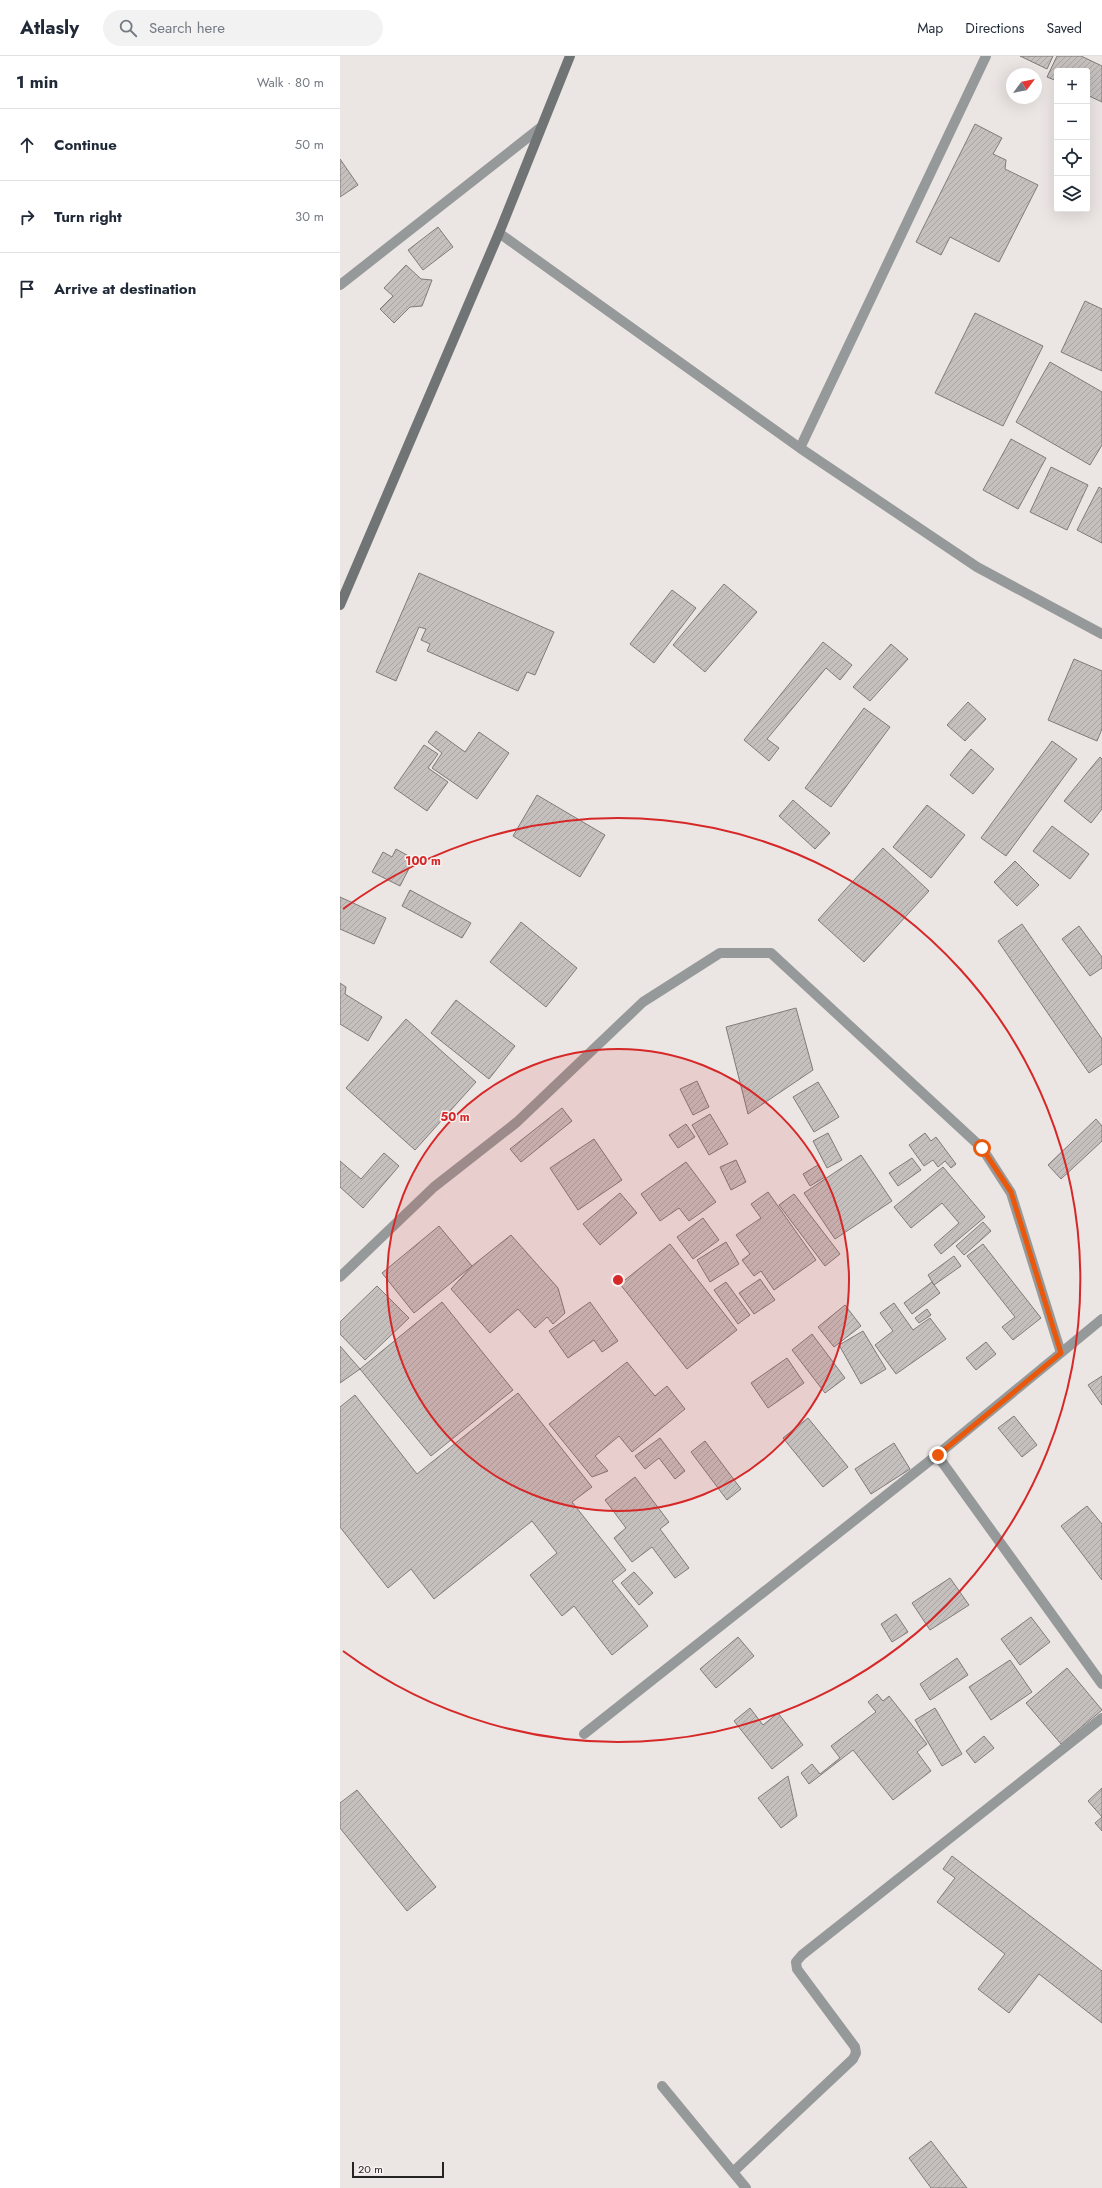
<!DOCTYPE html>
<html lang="en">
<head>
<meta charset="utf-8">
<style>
  :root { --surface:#fff; --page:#f2f2f3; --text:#1f2937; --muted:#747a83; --line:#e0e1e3 }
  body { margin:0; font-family:Jost,sans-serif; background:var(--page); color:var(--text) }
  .controls { position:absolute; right:12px; top:12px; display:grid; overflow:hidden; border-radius:4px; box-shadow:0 4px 16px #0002 }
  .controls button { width:36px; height:36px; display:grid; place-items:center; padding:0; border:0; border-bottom:1px solid var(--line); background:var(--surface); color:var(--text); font:20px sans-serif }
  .compass { position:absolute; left:666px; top:12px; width:36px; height:36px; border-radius:50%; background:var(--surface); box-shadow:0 4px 16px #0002; rotate:58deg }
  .scale { position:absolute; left:12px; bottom:10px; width:92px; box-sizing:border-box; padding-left:4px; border:2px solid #262323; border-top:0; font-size:11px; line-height:14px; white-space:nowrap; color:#262323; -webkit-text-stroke:3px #f8f2f0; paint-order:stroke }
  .stop { position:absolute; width:12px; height:12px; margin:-9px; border:3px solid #ea580c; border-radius:50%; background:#fff }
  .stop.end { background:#ea580c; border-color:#fff; box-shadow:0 1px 4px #0008 }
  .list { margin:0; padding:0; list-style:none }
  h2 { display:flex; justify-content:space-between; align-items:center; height:52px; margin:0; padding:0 16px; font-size:17px }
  h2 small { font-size:13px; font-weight:400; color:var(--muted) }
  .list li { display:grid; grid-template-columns:26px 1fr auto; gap:12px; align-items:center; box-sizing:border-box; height:72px; padding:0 16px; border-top:1px solid var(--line) }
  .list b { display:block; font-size:15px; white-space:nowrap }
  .list em { font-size:13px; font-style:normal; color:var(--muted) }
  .icon { flex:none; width:22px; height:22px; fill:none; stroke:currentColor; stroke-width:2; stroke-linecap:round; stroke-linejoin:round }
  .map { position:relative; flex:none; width:762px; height:2132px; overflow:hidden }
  header { display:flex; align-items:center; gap:24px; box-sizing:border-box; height:56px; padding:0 20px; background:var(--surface); border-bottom:1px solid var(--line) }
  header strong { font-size:19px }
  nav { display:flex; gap:22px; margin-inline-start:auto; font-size:14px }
  .search { width:280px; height:36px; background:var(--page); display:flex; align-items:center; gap:10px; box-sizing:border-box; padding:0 14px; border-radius:22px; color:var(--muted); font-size:15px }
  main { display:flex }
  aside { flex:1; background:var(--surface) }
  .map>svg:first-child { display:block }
  .building { fill:url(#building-hatch); stroke:#807b79 }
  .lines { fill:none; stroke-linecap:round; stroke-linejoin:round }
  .minor { stroke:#969999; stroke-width:10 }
  .secondary { stroke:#707474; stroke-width:10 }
  .route { stroke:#ea580c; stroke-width:5 }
  .ring { fill:none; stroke:#d62828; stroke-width:2 }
  .centre { fill:#d62828; stroke:#f8f2f0; stroke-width:2 }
  .ring-label { font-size:12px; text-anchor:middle; font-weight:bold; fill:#d62828; stroke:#f8f2f0; stroke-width:3; stroke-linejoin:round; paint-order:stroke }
</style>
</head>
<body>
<header>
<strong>Atlasly</strong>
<div class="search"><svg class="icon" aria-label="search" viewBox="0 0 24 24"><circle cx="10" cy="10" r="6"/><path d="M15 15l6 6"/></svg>Search here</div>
<nav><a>Map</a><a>Directions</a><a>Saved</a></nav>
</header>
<main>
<aside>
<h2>1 min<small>Walk · 80 m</small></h2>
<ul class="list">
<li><svg class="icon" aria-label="ahead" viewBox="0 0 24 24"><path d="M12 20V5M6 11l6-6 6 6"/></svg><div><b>Continue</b></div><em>50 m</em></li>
<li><svg class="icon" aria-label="right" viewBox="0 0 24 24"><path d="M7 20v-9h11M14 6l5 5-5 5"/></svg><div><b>Turn right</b></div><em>30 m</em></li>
<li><svg class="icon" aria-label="arrive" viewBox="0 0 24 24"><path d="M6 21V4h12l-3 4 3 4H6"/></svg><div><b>Arrive at destination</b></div></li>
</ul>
</aside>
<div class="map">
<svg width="762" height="2132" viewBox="0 0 762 2132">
  <defs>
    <pattern id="building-hatch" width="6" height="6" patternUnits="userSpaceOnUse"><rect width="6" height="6" fill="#c5c0be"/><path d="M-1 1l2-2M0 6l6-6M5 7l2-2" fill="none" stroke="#a9a5a3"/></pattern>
  </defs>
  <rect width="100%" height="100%" fill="#ebe5e3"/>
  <!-- building -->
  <path class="building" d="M 680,0 L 713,0 L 707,13 Z
    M 717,0 L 741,0 L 762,10 L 762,46 L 747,39 L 747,15 L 717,15 L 717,25 L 707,21 Z
    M 635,68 L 662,82 L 653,98 L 666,104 L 665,113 L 698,129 L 659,206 L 610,181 L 601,199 L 576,186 Z
    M 0,103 L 18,129 L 0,141 Z
    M 98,171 L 113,191 L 83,214 L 68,194 Z
    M 66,209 L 81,223 L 92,224 L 82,250 L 70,251 L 54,267 L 40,253 L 53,240 L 44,232 Z
    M 745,245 L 762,253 L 762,315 L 721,296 Z
    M 635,257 L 703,290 L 663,370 L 595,337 Z
    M 710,306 L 762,336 L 762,389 L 750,409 L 676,366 Z
    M 671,383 L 706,402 L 678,453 L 643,434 Z
    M 711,411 L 748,429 L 727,474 L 690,456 Z
    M 759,431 L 762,433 L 762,487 L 737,474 Z
    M 79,517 L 214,576 L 195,619 L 187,616 L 178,635 L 87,595 L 90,588 L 81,584 L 86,573 L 79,571 L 56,625 L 36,616 Z
    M 384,528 L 417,556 L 365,616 L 333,589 Z
    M 332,534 L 356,552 L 314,607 L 290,588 Z
    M 483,586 L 512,609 L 500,624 L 486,612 L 427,683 L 439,692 L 429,705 L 404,684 Z
    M 551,588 L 568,603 L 530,645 L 513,631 Z
    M 734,603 L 762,615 L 762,673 L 757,685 L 708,664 Z
    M 628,646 L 646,663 L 625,685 L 607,669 Z
    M 524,652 L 550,671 L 491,751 L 465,732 Z
    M 96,675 L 125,696 L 139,676 L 169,697 L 137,743 L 92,712 L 102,697 L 88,686 Z
    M 712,685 L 737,703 L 666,800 L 641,782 Z
    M 84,689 L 98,698 L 88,712 L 108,726 L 87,755 L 54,732 Z
    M 631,693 L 654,713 L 633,738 L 610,719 Z
    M 760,701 L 762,703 L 762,753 L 751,767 L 724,745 Z
    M 197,739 L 265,779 L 240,821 L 173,780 Z
    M 453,744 L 490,777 L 475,793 L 439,760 Z
    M 587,749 L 625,779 L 591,822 L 553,791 Z
    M 712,770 L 749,798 L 730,823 L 693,795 Z
    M 543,792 L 589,835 L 524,906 L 478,864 Z
    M 56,793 L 74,803 L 60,830 L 32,816 L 43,796 L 52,801 Z
    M 675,805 L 699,829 L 677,850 L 654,826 Z
    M 70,834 L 131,867 L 122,882 L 62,850 Z
    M 0,841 L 46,862 L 34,888 L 0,873 Z
    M 181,866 L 237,912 L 206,951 L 150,906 Z
    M 682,868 L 762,983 L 762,1008 L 749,1017 L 658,885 Z
    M 739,870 L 762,901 L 762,912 L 750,920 L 722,883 Z
    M 0,927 L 6,931 L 5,938 L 42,961 L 28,985 L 0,968 Z
    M 116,944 L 175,990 L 149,1023 L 91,977 Z
    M 456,952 L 473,1014 L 408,1058 L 386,971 Z
    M 66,963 L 136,1026 L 75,1094 L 6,1032 Z
    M 357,1025 L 369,1051 L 353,1059 L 340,1033 Z
    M 478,1026 L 499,1061 L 474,1076 L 453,1041 Z
    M 222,1052 L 232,1065 L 181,1106 L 170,1093 Z
    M 370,1058 L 388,1088 L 369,1099 L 352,1069 Z
    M 756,1063 L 762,1070 L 762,1085 L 721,1123 L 708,1109 Z
    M 346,1068 L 355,1081 L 338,1092 L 329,1079 Z
    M 488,1077 L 502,1104 L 487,1112 L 473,1085 Z
    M 585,1077 L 591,1085 L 596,1081 L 616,1108 L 611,1112 L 605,1105 L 598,1111 L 593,1104 L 584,1110 L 569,1089 Z
    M 254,1083 L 282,1124 L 238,1154 L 210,1112 Z
    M 44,1097 L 59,1110 L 23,1152 L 0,1131 L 0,1105 L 21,1123 Z
    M 521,1099 L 552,1145 L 495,1183 L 464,1137 Z
    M 572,1102 L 581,1114 L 558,1130 L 549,1117 Z
    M 396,1104 L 406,1126 L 391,1134 L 380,1111 Z
    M 346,1106 L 376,1146 L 349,1165 L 339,1152 L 320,1165 L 301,1138 Z
    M 478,1109 L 485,1121 L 470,1130 L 463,1118 Z
    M 603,1111 L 645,1161 L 601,1198 L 594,1189 L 619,1167 L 602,1147 L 571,1172 L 554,1151 Z
    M 428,1136 L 476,1204 L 434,1234 L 421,1215 L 414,1220 L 402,1204 L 410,1198 L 396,1179 L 421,1162 L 411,1148 Z
    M 280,1137 L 297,1157 L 260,1189 L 243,1168 Z
    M 454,1138 L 500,1198 L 485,1210 L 439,1149 Z
    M 363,1162 L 379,1184 L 353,1203 L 337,1181 Z
    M 643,1166 L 651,1175 L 624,1199 L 616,1190 Z
    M 99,1170 L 132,1210 L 74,1257 L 42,1217 Z
    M 171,1179 L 218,1232 L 225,1257 L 213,1268 L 207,1261 L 195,1272 L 178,1253 L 150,1277 L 111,1233 L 132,1210 Z
    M 386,1186 L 399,1208 L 370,1226 L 357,1204 Z
    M 330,1188 L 397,1274 L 347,1313 L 280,1228 Z
    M 643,1188 L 701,1262 L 673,1284 L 662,1271 L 675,1261 L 627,1200 Z
    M 614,1200 L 621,1210 L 594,1229 L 588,1219 Z
    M 420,1223 L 435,1244 L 414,1258 L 399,1237 Z
    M 386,1226 L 410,1259 L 398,1268 L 374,1234 Z
    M 592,1226 L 600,1237 L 572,1258 L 564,1247 Z
    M 37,1230 L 69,1262 L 25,1304 L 0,1278 L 0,1266 Z
    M 102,1246 L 173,1334 L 91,1400 L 20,1313 Z
    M 250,1246 L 278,1285 L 262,1296 L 254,1284 L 228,1302 L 209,1275 Z
    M 554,1247 L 573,1274 L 590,1262 L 606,1283 L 556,1318 L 535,1289 L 553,1275 L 540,1257 Z
    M 505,1249 L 521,1270 L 494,1291 L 478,1271 Z
    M 587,1253 L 591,1259 L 579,1267 L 575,1262 Z
    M 523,1275 L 546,1313 L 521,1328 L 499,1289 Z
    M 472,1278 L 505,1322 L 485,1337 L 452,1294 Z
    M 646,1286 L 656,1298 L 636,1314 L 626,1302 Z
    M 0,1290 L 20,1313 L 0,1327 Z
    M 447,1302 L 464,1327 L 428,1352 L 411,1327 Z
    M 287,1306 L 315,1340 L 327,1330 L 345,1353 L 292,1396 L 279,1380 L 255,1400 L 268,1415 L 252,1421 L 209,1368 Z
    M 762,1320 L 762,1349 L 748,1329 Z
    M 178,1337 L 252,1431 L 232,1446 L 286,1514 L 272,1525 L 308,1570 L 272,1599 L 234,1550 L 222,1560 L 190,1519 L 217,1497 L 192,1465 L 94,1543 L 71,1513 L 48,1532 L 0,1471 L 0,1351 L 15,1339 L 77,1418 Z
    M 674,1360 L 697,1389 L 682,1401 L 658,1372 Z
    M 468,1362 L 508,1411 L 483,1431 L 443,1382 Z
    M 320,1382 L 345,1415 L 335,1423 L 319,1402 L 305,1413 L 295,1400 Z
    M 365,1385 L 401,1433 L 387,1444 L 351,1396 Z
    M 554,1387 L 570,1413 L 531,1438 L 515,1413 Z
    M 295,1421 L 329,1466 L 320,1473 L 349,1512 L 335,1522 L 312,1491 L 292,1506 L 274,1482 L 286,1472 L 265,1444 Z
    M 747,1450 L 762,1468 L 762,1524 L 721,1470 Z
    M 294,1516 L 313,1537 L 299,1549 L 281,1527 Z
    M 610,1522 L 629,1549 L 590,1574 L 572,1547 Z
    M 556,1558 L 568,1576 L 552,1586 L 541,1568 Z
    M 691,1561 L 710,1586 L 680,1609 L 661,1583 Z
    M 398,1581 L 414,1600 L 376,1632 L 360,1613 Z
    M 617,1602 L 628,1619 L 590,1644 L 580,1628 Z
    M 670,1604 L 692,1636 L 651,1664 L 629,1631 Z
    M 727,1612 L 762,1654 L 721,1688 L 686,1647 Z
    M 537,1638 L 543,1645 L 549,1640 L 587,1688 L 577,1696 L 591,1715 L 553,1744 L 513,1694 L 469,1728 L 461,1717 L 472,1708 L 480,1718 L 500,1702 L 491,1690 L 536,1656 L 528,1646 Z
    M 410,1652 L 423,1669 L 438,1657 L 463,1689 L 432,1713 L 394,1665 Z
    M 595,1652 L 622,1698 L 602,1710 L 575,1664 Z
    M 644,1680 L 654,1692 L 635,1707 L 626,1695 Z
    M 448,1720 L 457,1760 L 441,1772 L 418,1742 Z
    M 762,1732 L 762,1775 L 755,1767 L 762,1761 L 748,1745 Z
    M 17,1734 L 96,1831 L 67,1855 L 0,1772 L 0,1747 Z
    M 612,1800 L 762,1915 L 762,1967 L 699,1918 L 669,1957 L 638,1933 L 665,1898 L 597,1846 L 615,1822 L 603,1813 Z
    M 591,2085 L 627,2132 L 591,2132 L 569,2102 Z"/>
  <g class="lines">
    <!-- minor -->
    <path class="minor" d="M 159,177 L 460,392 L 637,511 L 762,578
      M 0,229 L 200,72
      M 460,392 L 646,0
      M 0,1221 L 94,1131 L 177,1066 L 303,946 L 380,897 L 431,897 L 642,1092 L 671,1137 L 721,1297
      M 597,1399 L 762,1628
      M 244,1678 L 597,1399 L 762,1263
      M 322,2030 L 406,2132
      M 393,2116 L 513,2003 L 516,1997 L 515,1991 L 457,1913 L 456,1906 L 462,1899 L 762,1662"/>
    <!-- secondary -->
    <path class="secondary" d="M 0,549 L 159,177 L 230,0"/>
  </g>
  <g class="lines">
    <!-- route -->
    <path class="route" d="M 598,1399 L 721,1297 L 671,1136 L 642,1092"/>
  </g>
  <!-- distance rings -->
  <circle cx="278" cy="1224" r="231" fill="#d62828" fill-opacity=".12"/>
  <g class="ring">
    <circle cx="278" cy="1224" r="231"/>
    <path d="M3 853A462 462 0 1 1 3 1595"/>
  </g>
  <circle cx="278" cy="1224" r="6" class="centre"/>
  <g class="ring-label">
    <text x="83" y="809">100 m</text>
    <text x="115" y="1065">50 m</text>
  </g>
</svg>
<div class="controls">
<button>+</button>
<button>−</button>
<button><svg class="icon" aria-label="locate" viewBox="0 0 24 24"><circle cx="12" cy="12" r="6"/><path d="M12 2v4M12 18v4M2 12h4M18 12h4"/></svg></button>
<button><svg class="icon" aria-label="layers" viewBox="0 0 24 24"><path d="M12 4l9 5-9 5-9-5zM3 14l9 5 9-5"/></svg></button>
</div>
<svg class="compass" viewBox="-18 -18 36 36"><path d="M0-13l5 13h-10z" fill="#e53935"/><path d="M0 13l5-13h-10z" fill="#747a83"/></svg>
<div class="scale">20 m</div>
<div class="stop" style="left:642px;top:1092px"></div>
<div class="stop end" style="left:598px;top:1399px"></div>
</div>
</main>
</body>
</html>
